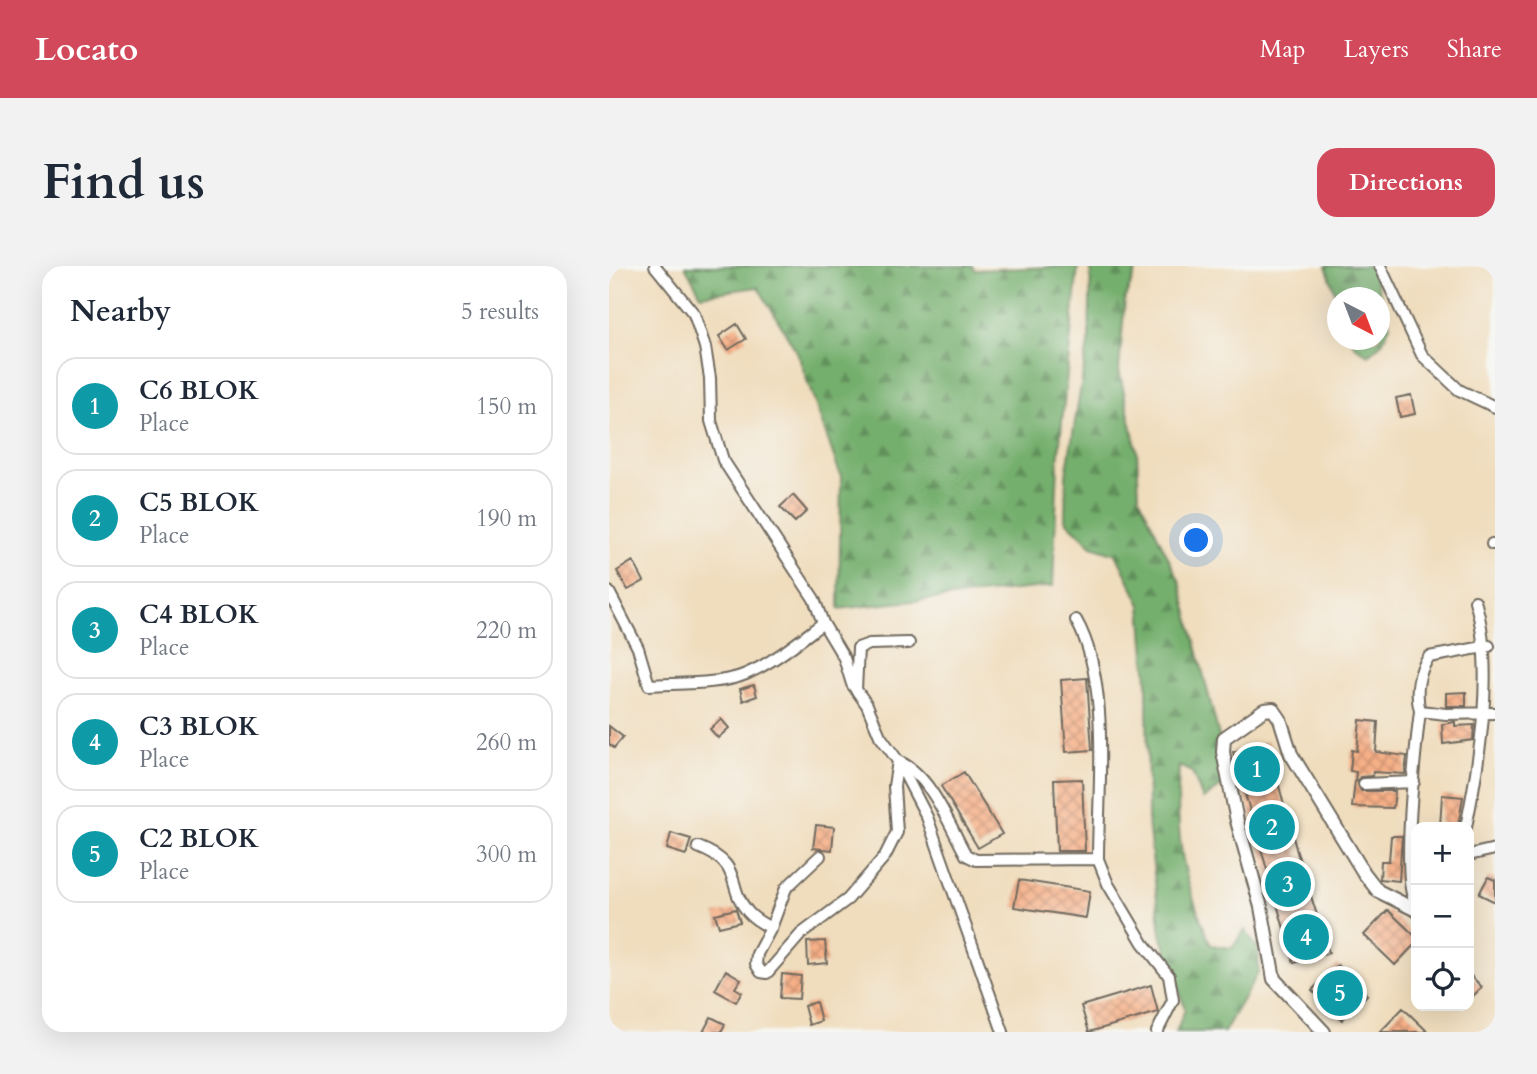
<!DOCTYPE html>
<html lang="en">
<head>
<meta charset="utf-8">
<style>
  :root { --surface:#fff; --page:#f2f2f3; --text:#1f2937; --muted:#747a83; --line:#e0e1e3; --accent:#d1495b }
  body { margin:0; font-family:Cardo,serif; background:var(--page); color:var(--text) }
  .controls { position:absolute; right:21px; bottom:21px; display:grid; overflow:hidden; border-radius:14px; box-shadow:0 7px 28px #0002 }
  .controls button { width:63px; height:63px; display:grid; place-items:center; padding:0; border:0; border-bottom:2px solid var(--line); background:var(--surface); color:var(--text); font:35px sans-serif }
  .compass { position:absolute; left:718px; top:21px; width:63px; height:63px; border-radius:50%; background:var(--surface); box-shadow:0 7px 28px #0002; rotate:138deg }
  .you { position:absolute; left:588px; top:275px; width:24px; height:24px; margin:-18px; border:5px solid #fff; border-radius:50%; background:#1a73e8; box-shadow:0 0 0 10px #1a73e833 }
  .badge { display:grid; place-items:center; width:46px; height:46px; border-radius:50%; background:var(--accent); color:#fff; font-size:23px; font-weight:700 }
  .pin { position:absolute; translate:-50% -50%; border:4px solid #fff; box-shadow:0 2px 7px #0006 }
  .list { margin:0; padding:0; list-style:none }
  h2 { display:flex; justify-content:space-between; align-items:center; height:91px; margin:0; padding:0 28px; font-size:30px }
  h2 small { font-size:23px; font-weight:400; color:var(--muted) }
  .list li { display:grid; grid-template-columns:46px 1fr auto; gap:21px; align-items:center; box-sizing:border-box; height:98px; margin:0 14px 14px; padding:0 14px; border:2px solid var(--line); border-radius:21px }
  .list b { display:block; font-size:26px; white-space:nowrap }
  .list p { margin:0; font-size:23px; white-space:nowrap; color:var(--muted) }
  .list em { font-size:23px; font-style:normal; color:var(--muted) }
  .icon { flex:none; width:38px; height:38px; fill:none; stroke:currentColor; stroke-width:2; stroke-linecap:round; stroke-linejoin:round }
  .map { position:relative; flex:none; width:886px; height:766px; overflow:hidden; border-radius:21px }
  header { display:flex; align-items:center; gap:42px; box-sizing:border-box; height:98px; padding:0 35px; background:var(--accent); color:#fff }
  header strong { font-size:33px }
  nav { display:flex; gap:38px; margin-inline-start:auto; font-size:24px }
  .intro { display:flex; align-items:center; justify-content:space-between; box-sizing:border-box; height:168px; padding:0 42px }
  h1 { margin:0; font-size:49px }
  .button { padding:18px 32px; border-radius:21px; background:var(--accent); color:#fff; font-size:24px; font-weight:700 }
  main { display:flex; gap:42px; padding:0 42px }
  aside { flex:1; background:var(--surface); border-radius:21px; box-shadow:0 7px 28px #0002 }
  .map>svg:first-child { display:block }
  .forest { fill:url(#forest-firs); stroke:#506d4c; stroke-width:2 }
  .building { fill:url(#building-cross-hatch) }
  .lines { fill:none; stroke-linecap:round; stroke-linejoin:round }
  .minor-casing { stroke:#70695e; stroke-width:14 }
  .tertiary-casing { stroke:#70695e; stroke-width:16 }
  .minor { stroke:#fff; stroke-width:10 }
  .tertiary { stroke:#fff; stroke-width:12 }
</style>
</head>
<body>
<header>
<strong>Locato</strong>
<nav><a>Map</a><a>Layers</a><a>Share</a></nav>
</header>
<div class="intro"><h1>Find us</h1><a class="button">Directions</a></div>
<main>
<aside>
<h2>Nearby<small>5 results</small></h2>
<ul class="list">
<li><span class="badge" style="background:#0f9aa8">1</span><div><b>C6 BLOK</b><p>Place</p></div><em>150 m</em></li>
<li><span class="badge" style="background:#0f9aa8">2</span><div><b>C5 BLOK</b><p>Place</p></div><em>190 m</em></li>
<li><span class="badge" style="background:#0f9aa8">3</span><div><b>C4 BLOK</b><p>Place</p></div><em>220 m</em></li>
<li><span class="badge" style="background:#0f9aa8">4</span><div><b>C3 BLOK</b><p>Place</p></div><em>260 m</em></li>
<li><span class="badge" style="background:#0f9aa8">5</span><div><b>C2 BLOK</b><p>Place</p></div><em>300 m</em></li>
</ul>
</aside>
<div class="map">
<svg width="886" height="766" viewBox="0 0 886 766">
  <defs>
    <pattern id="forest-firs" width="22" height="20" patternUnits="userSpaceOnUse" patternTransform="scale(1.75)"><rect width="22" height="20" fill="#75af6d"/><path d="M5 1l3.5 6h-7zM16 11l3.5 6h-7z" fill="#608f5a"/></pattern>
    <pattern id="building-cross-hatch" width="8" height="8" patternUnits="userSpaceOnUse" patternTransform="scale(1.75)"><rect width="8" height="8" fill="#f7b087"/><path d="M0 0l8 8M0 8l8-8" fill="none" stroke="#c88f6f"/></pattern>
  </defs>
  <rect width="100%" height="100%" fill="#f6f6f2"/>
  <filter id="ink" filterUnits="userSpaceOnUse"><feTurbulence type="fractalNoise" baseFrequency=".0143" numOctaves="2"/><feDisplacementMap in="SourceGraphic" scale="14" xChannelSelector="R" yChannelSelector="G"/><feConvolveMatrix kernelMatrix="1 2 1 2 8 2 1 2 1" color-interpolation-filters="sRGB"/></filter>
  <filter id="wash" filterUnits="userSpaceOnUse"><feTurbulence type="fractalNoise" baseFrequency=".00686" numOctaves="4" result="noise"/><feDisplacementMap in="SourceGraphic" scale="28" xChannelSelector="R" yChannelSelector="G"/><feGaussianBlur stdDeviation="1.57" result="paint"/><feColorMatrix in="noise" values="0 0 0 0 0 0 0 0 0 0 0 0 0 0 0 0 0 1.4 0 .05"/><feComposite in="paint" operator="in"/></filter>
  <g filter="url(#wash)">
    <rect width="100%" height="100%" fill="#f0ddbd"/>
    <!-- forest -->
    <path class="forest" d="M 76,0 L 363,0 L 366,4 L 469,0 L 449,196 L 444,320 L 230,343 L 232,211 L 188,86 L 149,21 L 92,29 Z
      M 482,0 L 529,0 L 516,32 L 510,104 L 528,185 L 530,231 L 571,316 L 611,474 L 614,519 L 594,533 L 583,506 L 570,500 C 566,574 573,611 602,679 L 623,682 L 636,664 L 650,685 L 649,707 L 615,766 L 567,766 L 576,743 L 552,668 L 539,556 L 538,414 L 532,339 L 507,288 L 483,280 L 456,254 L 457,209 L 480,72 Z
      M 717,0 L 762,0 L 781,59 L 773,77 L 759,89 L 745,79 L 743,74 L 771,74 L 771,32 L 728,32 Z"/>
    <g id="blocks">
      <!-- building -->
      <path class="building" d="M 128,58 L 137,73 L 119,84 L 110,70 Z
        M 802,129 L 806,148 L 791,151 L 787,132 Z
        M 184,229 L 198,245 L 186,256 L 171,241 Z
        M 24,295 L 35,315 L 19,324 L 8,305 Z
        M 478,412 L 483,484 L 457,486 L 452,414 Z
        M 145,419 L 148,430 L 134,435 L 131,423 Z
        M 857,426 L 857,440 L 837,440 L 837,427 Z
        M 112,453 L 120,462 L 109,472 L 101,463 Z
        M 751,454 L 769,456 L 767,486 L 798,490 L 796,508 L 764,506 L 763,510 L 751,511 L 748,515 L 752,525 L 786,525 L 784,542 L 743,541 L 747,506 L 741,505 L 743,484 L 748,485 Z
        M 846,456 L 846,460 L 865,459 L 864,474 L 834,478 L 833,458 Z
        M 0,460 L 14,471 L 5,482 L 0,478 Z
        M 658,476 L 688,586 L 720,687 L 685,697 L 624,486 Z
        M 355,506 L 393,568 L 369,582 L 332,520 Z
        M 473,513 L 476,585 L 448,585 L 445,514 Z
        M 833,529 L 854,531 L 849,561 L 831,561 Z
        M 207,559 L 225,561 L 223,584 L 204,582 Z
        M 62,567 L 82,573 L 77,589 L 58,583 Z
        M 782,570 L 793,570 L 790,615 L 771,613 L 772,595 L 780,595 Z
        M 879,611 L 886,614 L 886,636 L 870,628 Z
        M 410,614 L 481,625 L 477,652 L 405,641 Z
        M 127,643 L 131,656 L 110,661 L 106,648 Z
        M 779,644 L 807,671 L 807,677 L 786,699 L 755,669 Z
        M 216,675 L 218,697 L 199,699 L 198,676 Z
        M 729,699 L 758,729 L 733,754 L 703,724 Z
        M 117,704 L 132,713 L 126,722 L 133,726 L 127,736 L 106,724 Z
        M 173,708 L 192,710 L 190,733 L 171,732 Z
        M 860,708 L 873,721 L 860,734 Z
        M 542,719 L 549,746 L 480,766 L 472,740 Z
        M 207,736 L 212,755 L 200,759 L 195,740 Z
        M 794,742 L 819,766 L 771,766 Z
        M 102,751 L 116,758 L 112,766 L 94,766 Z"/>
    </g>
  </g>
  <g filter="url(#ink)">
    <use href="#blocks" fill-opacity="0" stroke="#70695e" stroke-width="2"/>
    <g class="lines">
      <!-- minor casing -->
      <g class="minor-casing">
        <path id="minor" d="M 46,0 L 85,48 L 96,81 L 101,112 L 102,155 L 114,194 L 205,333 L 214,357 L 235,392 L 243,418 L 258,439 L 271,470 L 289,495 L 318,551 L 394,766
          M 771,0 L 813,89 L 850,124 L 886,141
          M 883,278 L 886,278
          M 0,326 L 29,382 L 40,419 C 68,417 112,419 137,408 C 165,396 190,375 214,357
          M 247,424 L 249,382 L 260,378 L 300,377
          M 811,445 C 806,427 809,406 820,391 L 880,380
          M 755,518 L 805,516
          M 857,561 C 871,493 886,401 866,335
          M 89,581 C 136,599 116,619 139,646 C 145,653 154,658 162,662
          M 860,589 L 886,583
          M 211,590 L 177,622 L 162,662 L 148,688 L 147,698 L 152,706 L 158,707 L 192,668 L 239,633 L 276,590 L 288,566 L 285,520 L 289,495 C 323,510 340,559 357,589 L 367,594 L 489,593 C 489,522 502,415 467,354
          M 489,593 L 499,618 L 534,677 L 560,710 L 564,734 L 548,766
          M 807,639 C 791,617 807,478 811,445 L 837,448 L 886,447"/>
      </g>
      <!-- tertiary casing -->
      <g class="tertiary-casing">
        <path id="tertiary" d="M 715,766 L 665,713 L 652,641 L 628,555 L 614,486 L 615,472 L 655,444 L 664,443 L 671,453 L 682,488 L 755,607 L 769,625 L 807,644"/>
      </g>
      <!-- minor -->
      <use href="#minor" class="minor"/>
      <!-- tertiary -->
      <use href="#tertiary" class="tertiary"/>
    </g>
  </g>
</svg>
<div class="controls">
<button>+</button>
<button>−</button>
<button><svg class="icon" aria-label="locate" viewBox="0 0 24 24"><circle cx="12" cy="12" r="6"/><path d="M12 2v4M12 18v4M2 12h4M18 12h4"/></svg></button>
</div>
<svg class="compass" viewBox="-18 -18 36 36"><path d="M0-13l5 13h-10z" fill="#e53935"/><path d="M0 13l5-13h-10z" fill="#747a83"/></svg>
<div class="you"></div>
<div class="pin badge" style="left:648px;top:503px;background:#0f9aa8">1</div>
<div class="pin badge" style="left:663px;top:561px;background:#0f9aa8">2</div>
<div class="pin badge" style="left:679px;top:618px;background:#0f9aa8">3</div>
<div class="pin badge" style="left:697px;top:671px;background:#0f9aa8">4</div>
<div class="pin badge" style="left:731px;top:727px;background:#0f9aa8">5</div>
</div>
</main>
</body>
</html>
